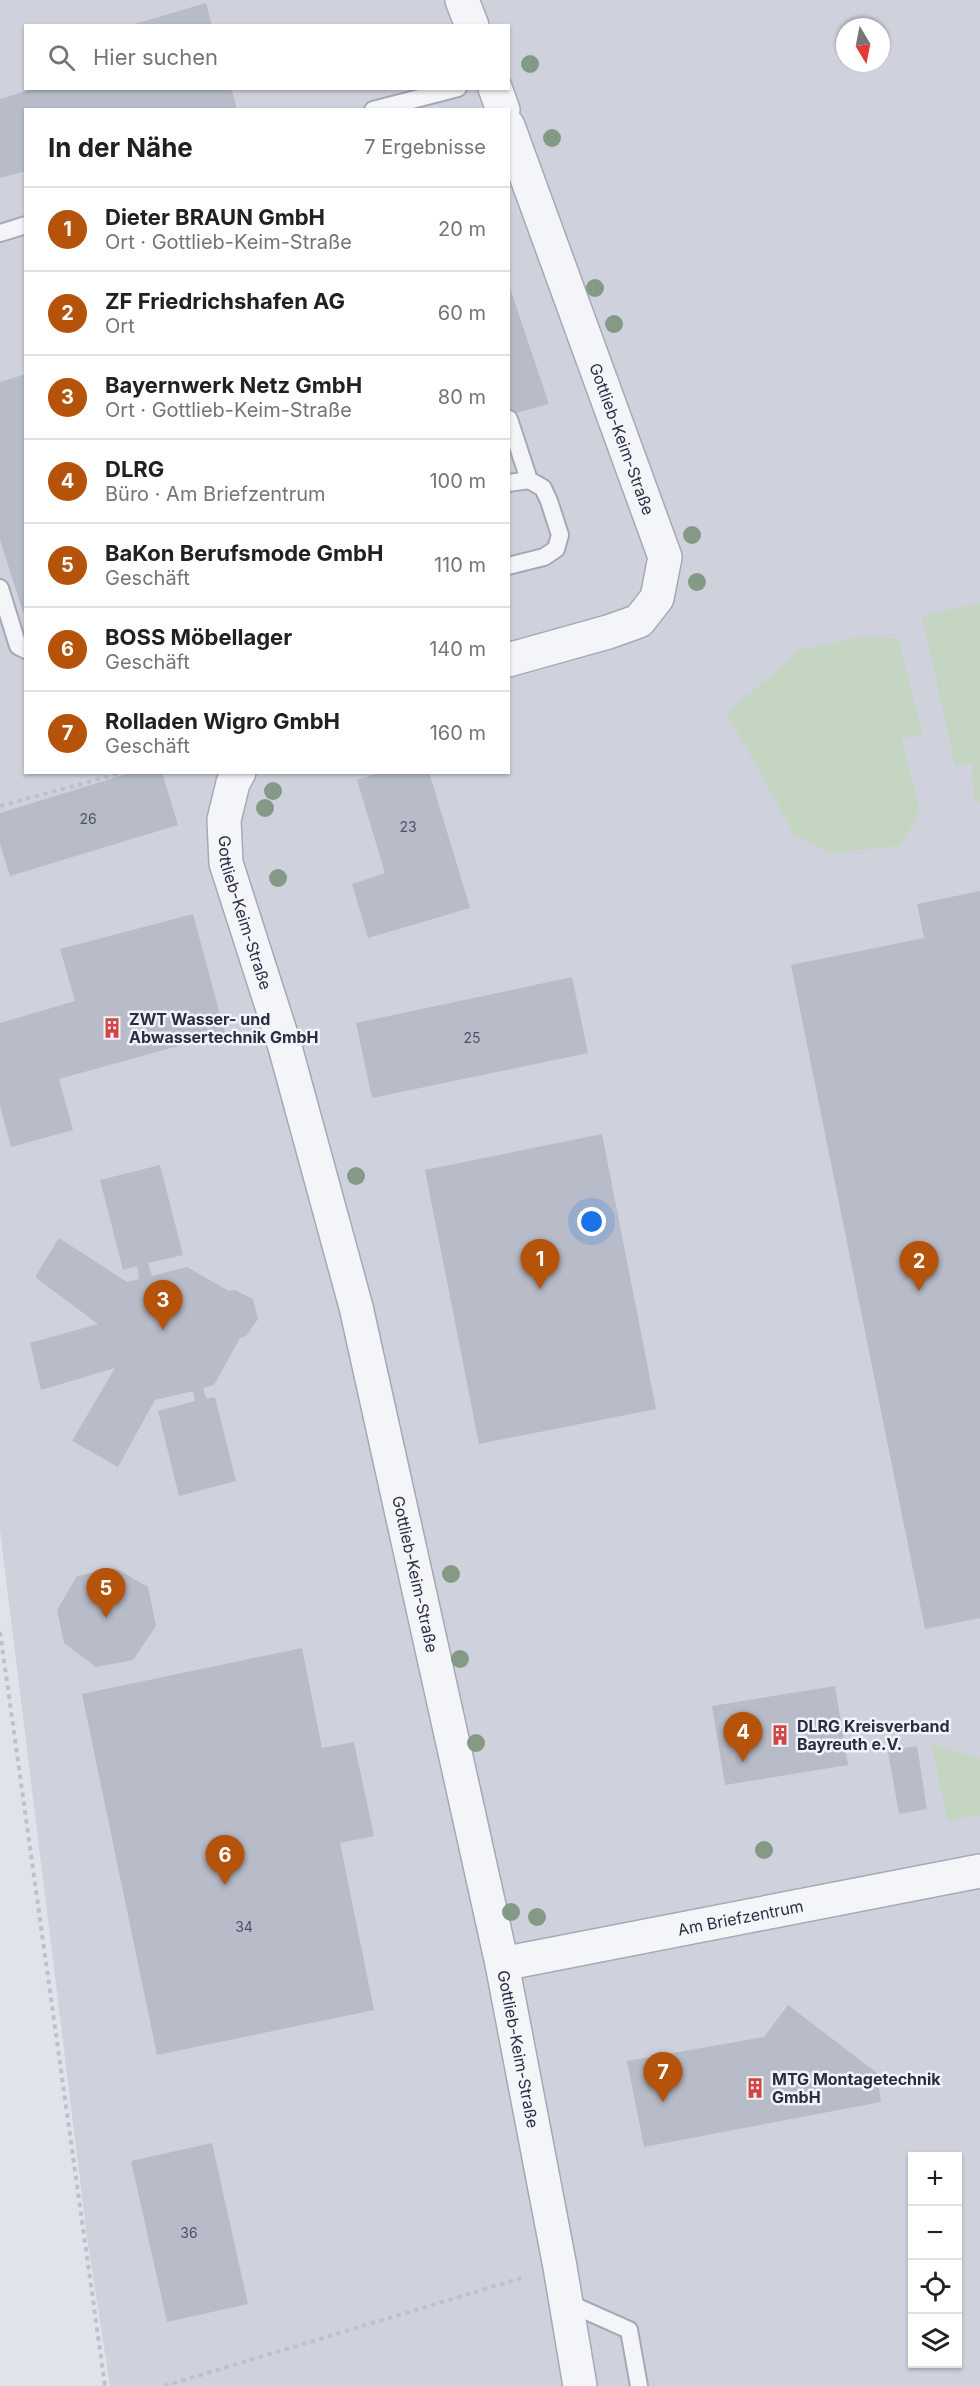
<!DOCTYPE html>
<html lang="de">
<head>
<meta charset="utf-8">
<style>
  :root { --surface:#fff; --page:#f2f2f2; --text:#202124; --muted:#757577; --line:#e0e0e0; --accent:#b45309 }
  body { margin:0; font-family:Inter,sans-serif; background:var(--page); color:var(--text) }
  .controls { position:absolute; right:18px; bottom:18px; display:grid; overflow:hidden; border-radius:0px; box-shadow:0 2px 4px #0004 }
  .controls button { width:54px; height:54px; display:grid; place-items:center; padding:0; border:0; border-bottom:2px solid var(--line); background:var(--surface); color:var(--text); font:30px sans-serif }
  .compass { position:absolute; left:836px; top:18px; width:54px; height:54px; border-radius:50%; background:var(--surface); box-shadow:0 2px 4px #0004; rotate:170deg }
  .you { position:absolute; left:592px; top:1222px; width:21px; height:21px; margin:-15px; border:4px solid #fff; border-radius:50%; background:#1a73e8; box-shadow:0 0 0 9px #1a73e833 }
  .badge { display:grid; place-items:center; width:39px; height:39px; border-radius:50%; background:var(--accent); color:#fff; font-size:20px; font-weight:700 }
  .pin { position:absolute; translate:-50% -50px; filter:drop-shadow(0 2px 3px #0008) }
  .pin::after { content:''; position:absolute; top:32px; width:21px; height:18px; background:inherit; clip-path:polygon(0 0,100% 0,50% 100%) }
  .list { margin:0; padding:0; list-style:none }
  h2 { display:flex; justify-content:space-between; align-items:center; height:78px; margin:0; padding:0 24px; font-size:26px }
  h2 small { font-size:20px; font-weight:400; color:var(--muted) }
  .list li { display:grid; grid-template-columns:39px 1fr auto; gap:18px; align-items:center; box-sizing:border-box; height:84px; padding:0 24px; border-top:2px solid var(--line) }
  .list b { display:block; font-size:22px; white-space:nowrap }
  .list p { margin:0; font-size:20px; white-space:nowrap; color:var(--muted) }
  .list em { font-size:20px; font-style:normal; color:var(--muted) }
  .icon { flex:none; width:33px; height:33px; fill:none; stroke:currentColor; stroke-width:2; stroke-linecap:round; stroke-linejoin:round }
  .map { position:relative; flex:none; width:980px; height:2386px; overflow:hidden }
  .search { position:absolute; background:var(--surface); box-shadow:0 2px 4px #0004; left:24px; top:24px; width:486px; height:66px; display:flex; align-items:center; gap:15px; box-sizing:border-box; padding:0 21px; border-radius:0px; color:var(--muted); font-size:22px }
  .panel { position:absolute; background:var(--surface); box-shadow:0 2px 4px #0004; left:24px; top:108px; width:486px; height:666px; border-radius:0px }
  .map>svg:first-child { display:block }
  .built { fill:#cfd2dd; fill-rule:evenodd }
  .green { fill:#c4d5c2 }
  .building { fill:#b8bcc8 }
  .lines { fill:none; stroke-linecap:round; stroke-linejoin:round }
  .lane-casing { stroke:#a6a9b5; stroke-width:20 }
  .street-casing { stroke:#a6a9b5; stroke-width:36 }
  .path { stroke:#bfc1ca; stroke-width:4; stroke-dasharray:4.5 4.5; stroke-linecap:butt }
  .lane { stroke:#f4f5f9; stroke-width:16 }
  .street { stroke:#f4f5f9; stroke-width:33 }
  .tree { fill:#849a87 }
  .labels { text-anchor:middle; stroke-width:5; stroke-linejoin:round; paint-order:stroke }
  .number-label { font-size:14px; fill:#4d5264 }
  .street-label { font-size:16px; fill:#292e43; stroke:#f1f3f8 }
  .poi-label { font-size:16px; font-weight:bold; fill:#292e43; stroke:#f1f3f8; text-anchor:start }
</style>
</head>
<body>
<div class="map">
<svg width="980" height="2386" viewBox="0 0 980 2386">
  <rect width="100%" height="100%" fill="#e1e3eb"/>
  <!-- built -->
  <path class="built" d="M 0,0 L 980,0 L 980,2386 L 110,2386 L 87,2237 L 0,1530 ZM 26,26 L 508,26 L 508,88 L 26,88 ZM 845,27 L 881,27 L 881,63 L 845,63 ZM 26,110 L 508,110 L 508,772 L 26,772 ZM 912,2156 L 958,2156 L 958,2364 L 912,2364 Z"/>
  <!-- green -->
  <path class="green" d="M 980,603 L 980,802 L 974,802 L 972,763 L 955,765 L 922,616 Z
    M 860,637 L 898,638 L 923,735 L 901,739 L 920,810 L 900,846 L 832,853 L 794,834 L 727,713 L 800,650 Z
    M 931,1744 L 980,1759 L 980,1815 L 948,1821 Z"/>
  <!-- building -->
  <path class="building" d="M 206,3 L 212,26 L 131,26 L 131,25 Z
    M 36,88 L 231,88 L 237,109 L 26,110 L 26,171 L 0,178 L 0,99 Z
    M 508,282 L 549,404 L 508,415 Z
    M 26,374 L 26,611 L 23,612 L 0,540 L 0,382 Z
    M 133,772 L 162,772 L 178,825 L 10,876 L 0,844 L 0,813 Z
    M 381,772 L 429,772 L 470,908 L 368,938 L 352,884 L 385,873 L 357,780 Z
    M 980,891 L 980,1618 L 925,1629 L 791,965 L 924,938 L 917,904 Z
    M 193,914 L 225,1033 L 59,1079 L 73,1130 L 11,1147 L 0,1105 L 0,1023 L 75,1001 L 60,949 Z
    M 572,977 L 588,1053 L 372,1098 L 356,1023 Z
    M 602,1134 L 656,1409 L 479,1444 L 425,1170 Z
    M 160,1165 L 183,1255 L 148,1263 L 152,1276 L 187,1267 L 229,1291 L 235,1290 L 253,1299 L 258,1319 L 246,1336 L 240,1338 L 214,1385 L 203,1388 L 206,1399 L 215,1397 L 236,1481 L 179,1496 L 158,1411 L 195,1401 L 193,1391 L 155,1400 L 118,1467 L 72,1441 L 115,1368 L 41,1390 L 30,1343 L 98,1324 L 35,1277 L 59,1238 L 127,1282 L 139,1279 L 137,1266 L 123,1270 L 100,1180 Z
    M 115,1568 L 148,1587 L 156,1626 L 133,1660 L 96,1667 L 64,1643 L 57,1610 L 77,1576 Z
    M 302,1648 L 322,1748 L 354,1742 L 374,1836 L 340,1843 L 374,2010 L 157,2055 L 82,1694 Z
    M 835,1686 L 848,1765 L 725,1785 L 712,1706 Z
    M 917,1746 L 927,1809 L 899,1814 L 888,1751 Z
    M 788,2005 L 877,2073 L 881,2102 L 644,2147 L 627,2061 L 764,2037 Z
    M 212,2143 L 248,2304 L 167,2322 L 131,2161 Z"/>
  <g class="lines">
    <!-- lane casing -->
    <g class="lane-casing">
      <path id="lane" d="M 373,110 L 458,88
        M 0,233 L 26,225
        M 509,419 L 529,480
        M 508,483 L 529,480 L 543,488 L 549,501 L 560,535 L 556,549 L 544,557 L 508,566
        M 0,588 L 18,646 L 26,650
        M 566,2302 L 629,2330 L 639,2386"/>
    </g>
    <!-- street casing -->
    <g class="street-casing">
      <g id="street">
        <path d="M 462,0 L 472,26"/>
        <path d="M 495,88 L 503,110"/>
        <path id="s1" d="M 508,126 L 665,557 L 657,598 L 639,621 L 608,632 L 508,660"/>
        <path id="s2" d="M 239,772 L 233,783 L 224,820 L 226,863 L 285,1047 L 356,1307 L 502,1964 L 560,2267 L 580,2386"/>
        <path id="s3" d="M 502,1964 L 980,1871"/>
      </g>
    </g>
    <!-- path -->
    <path class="path" d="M 0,806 L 125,772
      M 0,1632 L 105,2386
      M 164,2386 L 525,2277"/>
    <!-- lane -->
    <use href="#lane" class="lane"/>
    <!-- street -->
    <use href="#street" class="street"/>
  </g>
  <!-- trees -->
  <g class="tree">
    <circle cx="530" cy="64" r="9"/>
    <circle cx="552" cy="138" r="9"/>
    <circle cx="595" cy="288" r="9"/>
    <circle cx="614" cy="324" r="9"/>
    <circle cx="692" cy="535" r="9"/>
    <circle cx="697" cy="582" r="9"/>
    <circle cx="273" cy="791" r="9"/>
    <circle cx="265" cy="808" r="9"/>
    <circle cx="278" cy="878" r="9"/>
    <circle cx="356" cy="1176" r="9"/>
    <circle cx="451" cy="1574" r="9"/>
    <circle cx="460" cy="1659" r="9"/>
    <circle cx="476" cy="1743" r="9"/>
    <circle cx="764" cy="1850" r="9"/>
    <circle cx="511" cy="1912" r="9"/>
    <circle cx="537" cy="1917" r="9"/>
  </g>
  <!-- icons -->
  <defs>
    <g id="building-bare" transform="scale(1.62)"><path d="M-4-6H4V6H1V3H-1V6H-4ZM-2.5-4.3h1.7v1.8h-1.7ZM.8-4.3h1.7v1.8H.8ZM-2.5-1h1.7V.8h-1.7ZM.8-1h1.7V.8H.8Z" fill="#d34542" stroke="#f1f3f8" stroke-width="2.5" paint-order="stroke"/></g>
  </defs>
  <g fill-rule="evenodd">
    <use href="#building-bare" x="112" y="1028"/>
    <use href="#building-bare" x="780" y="1735"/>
    <use href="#building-bare" x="755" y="2088"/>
  </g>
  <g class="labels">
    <!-- number labels -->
    <g class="number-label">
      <text x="88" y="824">26</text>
      <text x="408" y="832">23</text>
      <text x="472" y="1043">25</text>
      <text x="244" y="1932">34</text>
      <text x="189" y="2238">36</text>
    </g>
    <!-- street labels -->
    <g class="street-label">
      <text dy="6" stroke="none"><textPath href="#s1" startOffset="333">Gottlieb-Keim-Straße</textPath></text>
      <text dy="6" stroke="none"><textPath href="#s2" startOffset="146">Gottlieb-Keim-Straße</textPath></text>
      <text dy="6" stroke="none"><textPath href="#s2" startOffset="830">Gottlieb-Keim-Straße</textPath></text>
      <text dy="6" stroke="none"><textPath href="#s3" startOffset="243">Am Briefzentrum</textPath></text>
      <text dy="6" stroke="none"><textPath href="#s2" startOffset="1316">Gottlieb-Keim-Straße</textPath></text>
    </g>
    <!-- poi labels -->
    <g class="poi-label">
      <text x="129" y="1025">ZWT Wasser- und<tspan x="129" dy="18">Abwassertechnik GmbH</tspan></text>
      <text x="797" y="1732">DLRG Kreisverband<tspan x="797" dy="18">Bayreuth e.V.</tspan></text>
      <text x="772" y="2085">MTG Montagetechnik<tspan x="772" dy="18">GmbH</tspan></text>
    </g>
  </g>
</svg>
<div class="controls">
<button>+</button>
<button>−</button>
<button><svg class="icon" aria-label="locate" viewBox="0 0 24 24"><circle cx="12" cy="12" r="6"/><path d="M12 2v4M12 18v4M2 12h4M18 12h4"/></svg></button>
<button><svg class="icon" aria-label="layers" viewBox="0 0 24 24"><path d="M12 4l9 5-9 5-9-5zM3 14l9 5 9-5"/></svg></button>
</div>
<svg class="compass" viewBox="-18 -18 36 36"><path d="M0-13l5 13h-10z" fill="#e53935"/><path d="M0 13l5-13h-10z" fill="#757577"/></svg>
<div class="you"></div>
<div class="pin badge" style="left:540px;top:1289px">1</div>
<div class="pin badge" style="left:919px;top:1291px">2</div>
<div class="pin badge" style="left:163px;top:1330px">3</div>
<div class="pin badge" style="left:743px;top:1762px">4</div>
<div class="pin badge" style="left:106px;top:1618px">5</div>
<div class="pin badge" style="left:225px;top:1885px">6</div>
<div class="pin badge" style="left:663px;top:2102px">7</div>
<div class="search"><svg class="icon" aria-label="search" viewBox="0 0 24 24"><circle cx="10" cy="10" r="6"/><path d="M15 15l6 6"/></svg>Hier suchen</div>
<section class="panel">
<h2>In der Nähe<small>7 Ergebnisse</small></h2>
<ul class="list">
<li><span class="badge">1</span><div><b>Dieter BRAUN GmbH</b><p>Ort · Gottlieb-Keim-Straße</p></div><em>20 m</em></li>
<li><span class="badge">2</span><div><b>ZF Friedrichshafen AG</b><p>Ort</p></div><em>60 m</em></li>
<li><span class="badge">3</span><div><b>Bayernwerk Netz GmbH</b><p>Ort · Gottlieb-Keim-Straße</p></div><em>80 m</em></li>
<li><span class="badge">4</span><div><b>DLRG</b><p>Büro · Am Briefzentrum</p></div><em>100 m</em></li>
<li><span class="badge">5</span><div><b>BaKon Berufsmode GmbH</b><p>Geschäft</p></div><em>110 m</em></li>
<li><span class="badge">6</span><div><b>BOSS Möbellager</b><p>Geschäft</p></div><em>140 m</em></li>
<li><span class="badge">7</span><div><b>Rolladen Wigro GmbH</b><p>Geschäft</p></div><em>160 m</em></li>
</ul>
</section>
</div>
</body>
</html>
